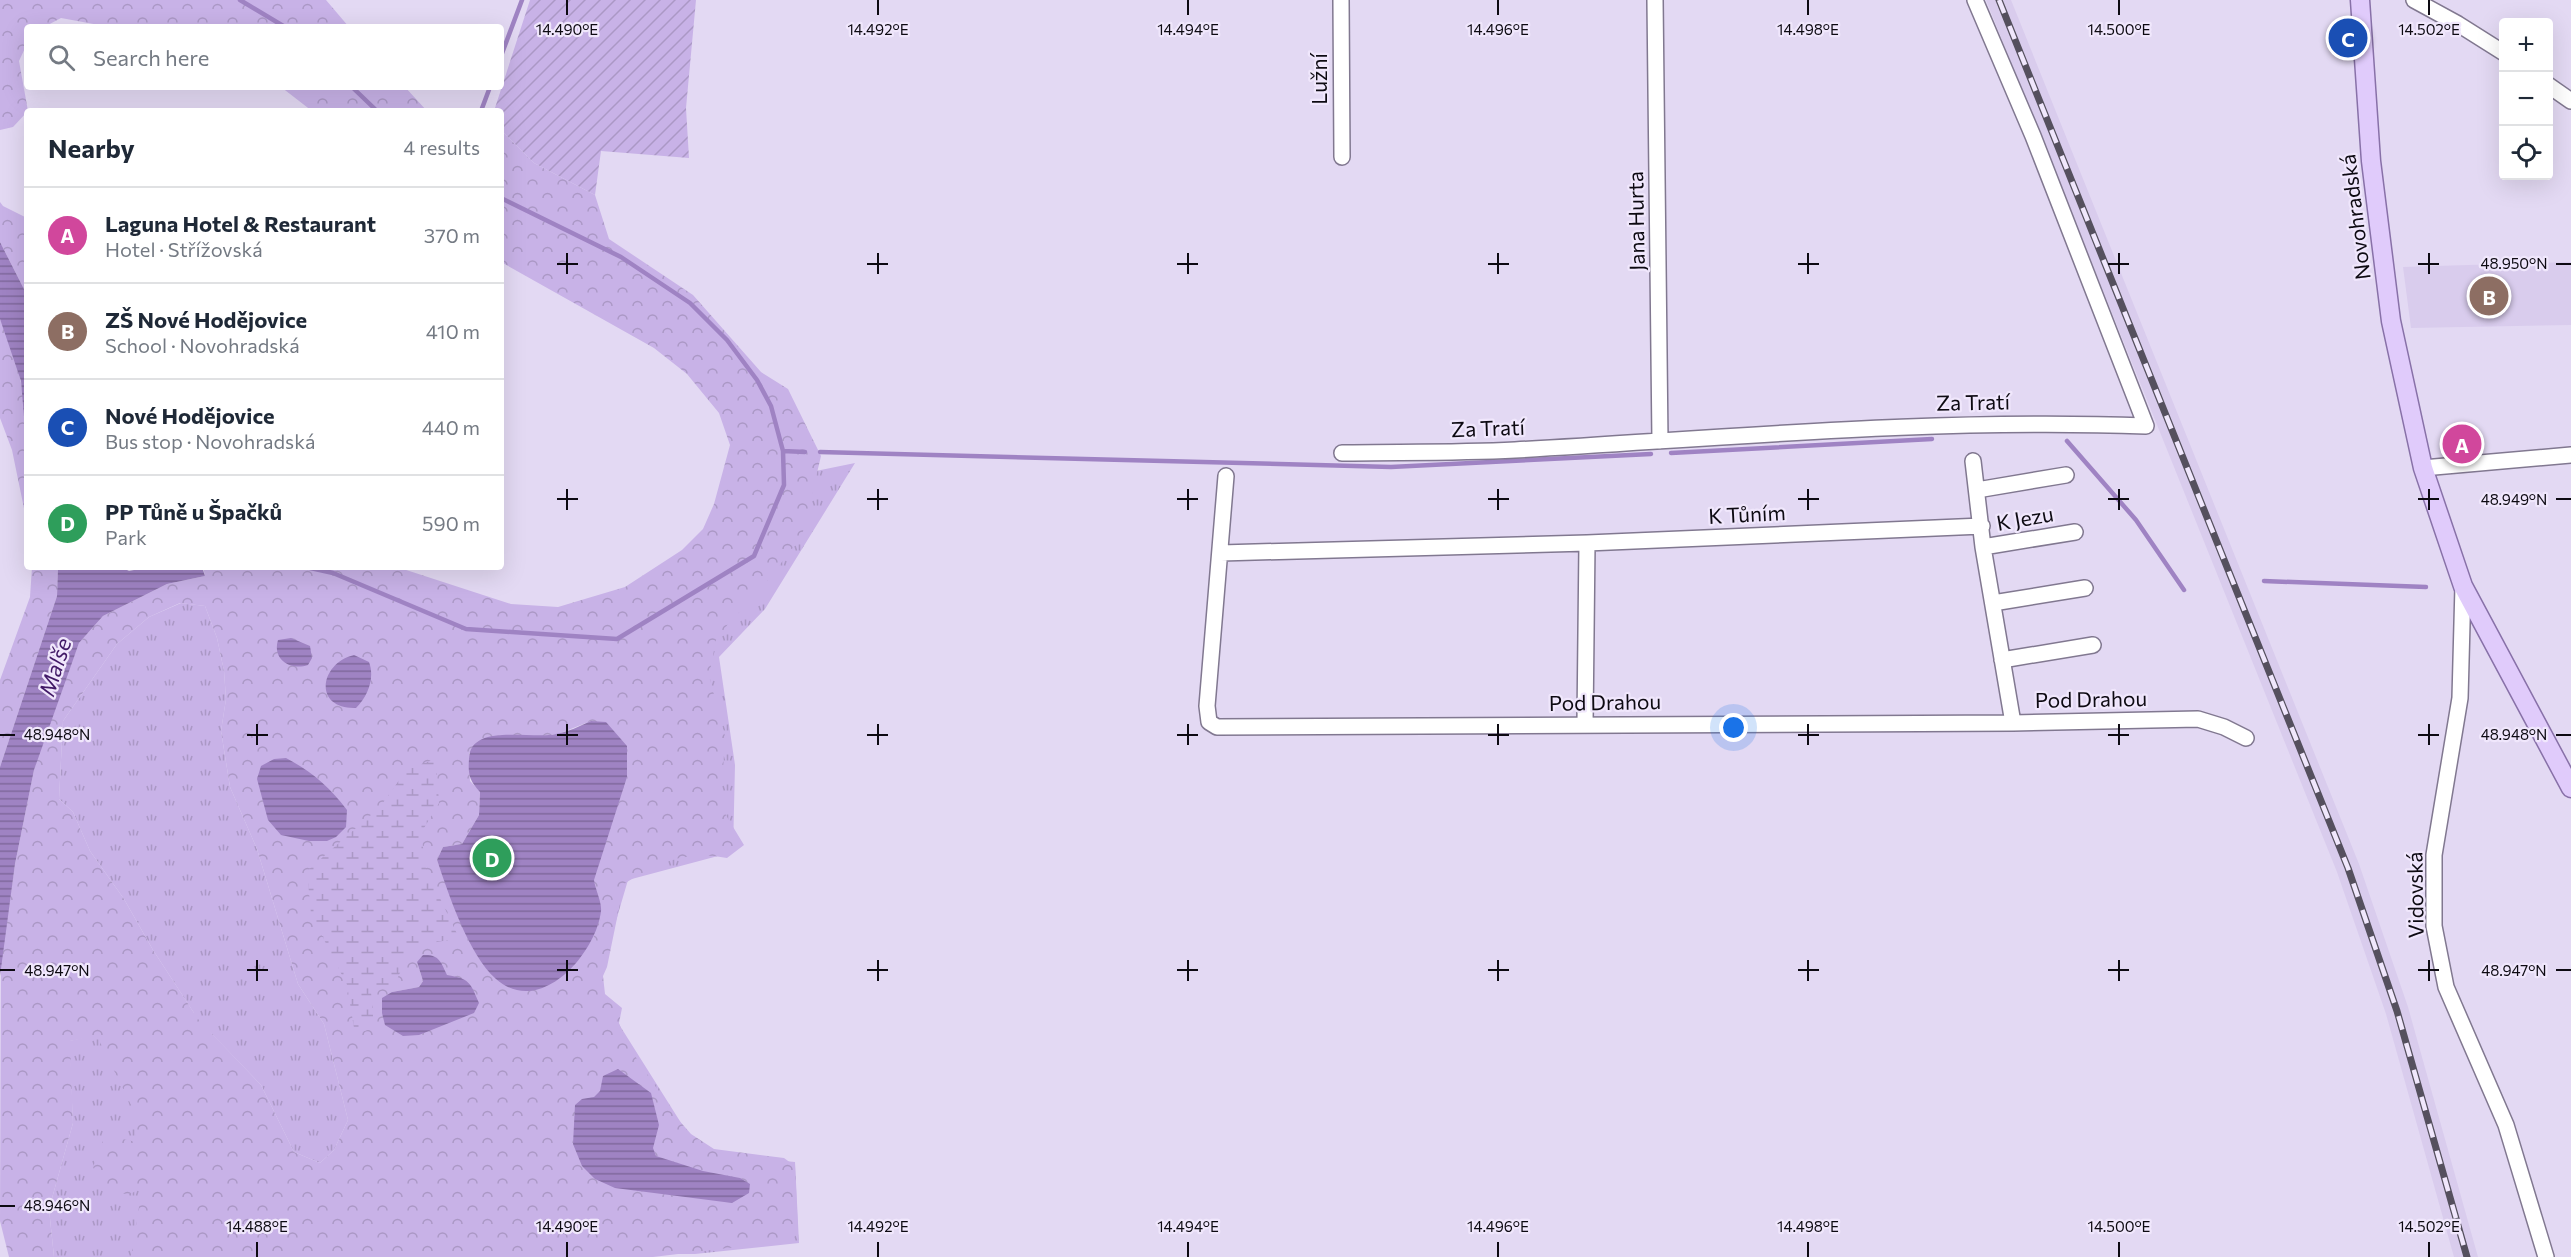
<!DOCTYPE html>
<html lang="en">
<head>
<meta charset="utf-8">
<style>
  :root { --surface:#fff; --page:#f2f2f3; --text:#1f2937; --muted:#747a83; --line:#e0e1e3; --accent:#db2777 }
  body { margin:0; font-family:Commissioner,sans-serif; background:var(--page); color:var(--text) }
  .controls { position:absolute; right:18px; top:18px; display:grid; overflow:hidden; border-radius:6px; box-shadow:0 6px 24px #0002 }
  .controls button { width:54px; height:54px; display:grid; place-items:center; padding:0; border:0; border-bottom:2px solid var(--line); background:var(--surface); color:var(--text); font:30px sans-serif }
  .you { position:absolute; left:1734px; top:728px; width:21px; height:21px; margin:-15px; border:4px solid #fff; border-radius:50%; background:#1a73e8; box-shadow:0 0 0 9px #1a73e833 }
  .badge { display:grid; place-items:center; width:39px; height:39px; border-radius:50%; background:var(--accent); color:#fff; font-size:20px; font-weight:700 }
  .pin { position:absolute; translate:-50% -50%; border:3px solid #fff; box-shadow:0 2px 6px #0006 }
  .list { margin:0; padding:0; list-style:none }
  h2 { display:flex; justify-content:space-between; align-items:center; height:78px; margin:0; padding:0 24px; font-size:26px }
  h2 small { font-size:20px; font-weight:400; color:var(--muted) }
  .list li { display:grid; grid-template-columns:39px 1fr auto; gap:18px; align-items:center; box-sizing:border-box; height:96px; padding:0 24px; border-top:2px solid var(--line) }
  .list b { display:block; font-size:22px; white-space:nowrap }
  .list p { margin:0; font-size:20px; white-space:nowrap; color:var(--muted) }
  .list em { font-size:20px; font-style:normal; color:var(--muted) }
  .icon { flex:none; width:33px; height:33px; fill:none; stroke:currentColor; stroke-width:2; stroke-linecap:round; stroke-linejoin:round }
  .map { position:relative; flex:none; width:2571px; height:1257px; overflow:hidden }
  .search { position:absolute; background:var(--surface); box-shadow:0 6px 24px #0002; left:24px; top:24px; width:480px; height:66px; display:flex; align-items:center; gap:15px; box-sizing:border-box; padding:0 21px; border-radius:6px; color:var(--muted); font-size:22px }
  .panel { position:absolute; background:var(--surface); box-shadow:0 6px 24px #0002; left:24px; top:108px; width:480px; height:462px; border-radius:6px }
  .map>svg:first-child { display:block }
  .built { fill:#d9cced }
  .grass { fill:url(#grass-tufts) }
  .forest { fill:url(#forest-crowns); fill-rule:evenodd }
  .wetland { fill:url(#wetland-marsh) }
  .garden { fill:url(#garden-furrows) }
  .water { fill:url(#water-rules) }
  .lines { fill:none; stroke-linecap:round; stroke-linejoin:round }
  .stream { stroke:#9f83c3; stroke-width:4.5 }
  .minor-casing { stroke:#817890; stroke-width:18 }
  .major-casing { stroke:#8871a8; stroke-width:21 }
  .minor { stroke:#fff; stroke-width:15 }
  .major { stroke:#e0cbfb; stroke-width:18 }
  .rail-casing { stroke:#55505e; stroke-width:7 }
  .rail { stroke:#f0e7fc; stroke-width:4.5; stroke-dasharray:14; stroke-linecap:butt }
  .ticks { fill:none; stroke:#0d0a12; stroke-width:2 }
  .labels { text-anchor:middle; stroke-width:4.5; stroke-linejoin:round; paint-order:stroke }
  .street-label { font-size:21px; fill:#0d0a12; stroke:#f0e7fc }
  .water-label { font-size:22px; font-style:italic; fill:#411966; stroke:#f0e7fc }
  .ticks-label { font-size:15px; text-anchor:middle; fill:#0d0a12; stroke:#f0e7fc; stroke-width:4.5; stroke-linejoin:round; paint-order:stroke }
</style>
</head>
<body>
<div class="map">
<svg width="2571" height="1257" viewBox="0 0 2571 1257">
  <defs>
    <pattern id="grass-tufts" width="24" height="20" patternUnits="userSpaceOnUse" patternTransform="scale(1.5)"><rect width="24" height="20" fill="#c8b2e7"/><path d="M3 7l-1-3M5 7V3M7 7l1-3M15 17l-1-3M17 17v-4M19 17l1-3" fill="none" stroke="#ab98c5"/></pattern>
    <pattern id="forest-crowns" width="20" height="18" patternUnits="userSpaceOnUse" patternTransform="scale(1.5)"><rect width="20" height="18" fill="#c8b2e7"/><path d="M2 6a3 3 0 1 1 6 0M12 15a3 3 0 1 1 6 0" fill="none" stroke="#ab98c5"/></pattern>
    <pattern id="wetland-marsh" width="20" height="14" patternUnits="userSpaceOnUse" patternTransform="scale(1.5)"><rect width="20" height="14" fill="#c8b2e7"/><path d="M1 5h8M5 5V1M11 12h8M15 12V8" fill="none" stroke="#ab98c5"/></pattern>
    <pattern id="garden-furrows" width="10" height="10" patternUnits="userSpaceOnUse" patternTransform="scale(1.5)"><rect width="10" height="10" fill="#c8b2e7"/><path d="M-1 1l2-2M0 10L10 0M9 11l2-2" fill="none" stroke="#ab98c5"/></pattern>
    <pattern id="water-rules" width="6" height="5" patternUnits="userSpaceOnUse" patternTransform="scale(1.5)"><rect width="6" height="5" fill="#9f83c3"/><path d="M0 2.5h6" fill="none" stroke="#80699d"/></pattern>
  </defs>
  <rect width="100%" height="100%" fill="#e3d9f3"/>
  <!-- built -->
  <path class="built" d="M 1986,0 L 2011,0 L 2359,864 L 2408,1007 L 2478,1257 L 2454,1257 L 2386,1014 L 2337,872 Z
    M 2571,262 L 2571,325 L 2411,328 L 2403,267 Z"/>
  <!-- grass -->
  <path class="grass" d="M 855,463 L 765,609 L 719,657 L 735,765 L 733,852 L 628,880 L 600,975 L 603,999 L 700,1153 L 795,1162 L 799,1243 L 695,1254 L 609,1254 L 533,1246 L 522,1257 L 54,1257 L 49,1209 L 73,1123 L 69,1041 L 194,1013 L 153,950 L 124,899 L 90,851 L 73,812 L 59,799 L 63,721 L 117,644 L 149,617 L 181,603 L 205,606 L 217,638 L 224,671 L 226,699 L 221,731 L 230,787 L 257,849 L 298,984 L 324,1024 L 348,1120 L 334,1150 L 320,1163 L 294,1152 L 261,1085 L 210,1032 L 294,1168 L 333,1168 L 613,675 L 806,473 Z"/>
  <!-- forest -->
  <path class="forest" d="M 0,0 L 326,0 L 349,27 L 110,27 L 61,18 L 44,27 L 27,27 L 27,44 L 19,61 L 28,111 L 13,127 L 0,130 Z
    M 281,87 L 405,87 L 427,111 L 312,111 Z
    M 501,130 L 534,163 L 595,195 L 609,239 L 693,295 L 761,372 L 788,389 L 821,456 L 802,536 L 754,598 L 731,620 L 716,640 L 709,676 L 725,736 L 721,807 L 744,845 L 727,858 C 686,850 659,862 624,884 L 607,967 L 603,976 L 605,994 L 622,1008 L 619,1023 L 627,1044 L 676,1117 L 691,1134 L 714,1149 L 784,1158 L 795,1166 L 798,1231 L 793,1239 L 786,1241 L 653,1257 L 131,1257 L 142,1188 L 130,1194 L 106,1193 L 93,1167 L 105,1135 L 136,1142 L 134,1111 L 97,1036 L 70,1041 L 73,1123 L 49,1209 L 54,1257 L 9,1257 L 0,1221 L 1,961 L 15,864 L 34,770 L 47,726 L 79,643 L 103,616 L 167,584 L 205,576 L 203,567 L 397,567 L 511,604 L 558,607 L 625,587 L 682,550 L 703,529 L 714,504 L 730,445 L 719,413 L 687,374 L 654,348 L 501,262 ZM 180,603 L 205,606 L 217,638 L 224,671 L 226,699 L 221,731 L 230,787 L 257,849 L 298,984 L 324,1024 L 348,1120 L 334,1150 L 320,1163 L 294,1152 L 261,1085 L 198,1019 L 153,950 L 124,899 L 90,851 L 73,812 L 59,799 L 63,721 L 117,644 L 149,617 ZM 591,721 L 627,777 L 593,880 C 595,890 600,898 601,907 C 605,930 578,960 565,977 L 482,963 L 460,920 L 437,860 L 443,847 L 462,844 L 479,815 L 480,791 L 470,781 L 469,753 L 500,735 L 535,737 L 558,734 ZM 417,962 L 447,975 L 403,1036 L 392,992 L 419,987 L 423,981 ZM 603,1076 L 659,1125 L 653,1148 L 656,1156 L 703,1171 L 740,1178 L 732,1203 L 615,1188 L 573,1144 L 576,1119 L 582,1099 L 594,1097 L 600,1091 Z
    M 0,202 L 3,206 L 27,218 L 27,295 L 0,242 Z
    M 0,319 C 32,380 27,456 27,523 L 12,450 L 0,418 Z
    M 32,567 L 58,567 L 57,596 L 0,767 L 0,680 L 30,597 Z"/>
  <!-- wetland -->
  <path class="wetland" d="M 436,759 L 439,803 L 421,833 L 426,869 L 459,938 L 421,945 L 403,966 L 394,986 L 371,992 L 374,1028 L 355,1034 L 347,985 L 311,914 L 307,871 L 380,807 L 407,769 Z"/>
  <!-- garden -->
  <path class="garden" d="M 530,0 L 696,0 L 686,108 L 689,158 L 601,151 L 595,195 L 534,163 L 501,130 L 501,111 L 494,111 Z"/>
  <!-- water -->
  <path class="water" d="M 0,242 L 27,295 L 27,452 L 21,381 L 0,319 Z
    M 58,567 L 121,567 L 129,571 L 149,567 L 202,567 L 205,576 L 167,584 L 103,616 L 79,643 L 34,770 L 15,864 L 0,976 L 0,767 L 57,596 Z
    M 291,638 L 310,646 L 312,658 L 308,665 C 290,671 272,659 278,640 Z
    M 354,655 L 369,662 C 375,678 368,696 356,708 C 312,709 320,663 354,655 Z
    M 591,721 L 606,722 L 627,746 L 627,777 L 594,880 C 595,889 602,902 601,911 C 596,954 540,1018 496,979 C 468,954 449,895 437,860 L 443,847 L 462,844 L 479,815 L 480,792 C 469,780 468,774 469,759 C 470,722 532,740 556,734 C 568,732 580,726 591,721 Z
    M 286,758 C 312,772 329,786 347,810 L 346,827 L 336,837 L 327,841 L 309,841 L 281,835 L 268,820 L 257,779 L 261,766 L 274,759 Z
    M 423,955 C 439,954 441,962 447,975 C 470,979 470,982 479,1003 L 474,1013 L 419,1035 L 403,1036 L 385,1025 L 382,1013 L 382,998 L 392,992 L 419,987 L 423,981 L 417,962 Z
    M 618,1069 L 651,1093 L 659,1125 L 653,1148 L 656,1156 L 703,1171 L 740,1178 L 750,1184 L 749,1193 L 732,1203 L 615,1188 L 595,1179 L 582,1166 L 573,1144 L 575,1105 L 582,1099 L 594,1097 L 600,1091 L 603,1076 Z"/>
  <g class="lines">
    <!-- stream -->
    <path class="stream" d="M 240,0 L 285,27
      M 501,56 L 522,0
      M 352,87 L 377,111
      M 481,111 L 490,87
      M 2067,441 L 2136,520 L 2184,590
      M 783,451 L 805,452
      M 820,452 L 1391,467 L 1651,454
      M 1671,453 L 1932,439
      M 306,567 L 333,573 L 466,629 L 617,639 L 754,556 L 784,485 L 783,451 L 771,406 L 757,380 L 727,340 L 690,303 L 621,257 L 501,198
      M 2264,581 L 2426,587"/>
    <!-- minor casing -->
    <g class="minor-casing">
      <path id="minor" d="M 1341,0 L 1342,157
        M 1655,0 L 1660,441
        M 2414,0 L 2458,24 L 2504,53
        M 2548,85 L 2571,101
        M 1342,453 C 1400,452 1457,453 1515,450 C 1726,438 1935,418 2146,426 L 2033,136 L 1975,0
        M 1973,461 L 1983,547 L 2013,723
        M 2423,468 L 2571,455
        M 1226,476 L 1207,706 L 1209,722 L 1217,727 L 2013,723 L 2198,719 L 2224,727 L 2246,738
        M 1977,490 L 2066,475
        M 1983,547 L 2075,532
        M 1221,553 L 1587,543 L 1982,526
        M 2463,586 L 2460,698 L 2434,855 L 2434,926 L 2446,987 L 2506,1125 L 2546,1257
        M 1993,603 L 2085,588
        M 2002,660 L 2093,645
        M 1585,723 L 1587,543"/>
    </g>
    <!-- major casing -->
    <g class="major-casing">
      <path id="major" d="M 2360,0 L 2371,161 L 2391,321 L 2423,468 L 2463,586 L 2571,788"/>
    </g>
    <!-- minor -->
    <use href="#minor" class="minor"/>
    <!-- major -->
    <use href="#major" class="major"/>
    <!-- rail casing -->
    <g class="rail-casing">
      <path id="rail" d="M 1999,0 L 2348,868 L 2397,1011 L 2467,1257"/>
    </g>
    <!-- rail -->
    <use href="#rail" class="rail"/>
  </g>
  <!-- ticks -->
  <path class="ticks" d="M 567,0 L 567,15M 878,0 L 878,15M 1188,0 L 1188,15M 1498,0 L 1498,15M 1808,0 L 1808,15M 2119,0 L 2119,15M 2429,0 L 2429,15M 567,253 L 567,274M 878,253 L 878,274M 1188,253 L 1188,274M 1498,253 L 1498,274M 1808,253 L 1808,274M 2119,253 L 2119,274M 2429,253 L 2429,274M 557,264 L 578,264M 867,264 L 888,264M 1177,264 L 1198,264M 1488,264 L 1509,264M 1798,264 L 1819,264M 2108,264 L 2129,264M 2418,264 L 2439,264M 2556,264 L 2571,264M 567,489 L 567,510M 878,489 L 878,510M 1188,489 L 1188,510M 1498,489 L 1498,510M 1808,489 L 1808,510M 2119,489 L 2119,510M 2429,489 L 2429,510M 557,499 L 578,499M 867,499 L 888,499M 1177,499 L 1198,499M 1488,499 L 1509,499M 1798,499 L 1819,499M 2108,499 L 2129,499M 2418,499 L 2439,499M 2556,499 L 2571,499M 257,724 L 257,745M 567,724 L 567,745M 878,724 L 878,745M 1188,724 L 1188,745M 1498,724 L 1498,745M 1808,724 L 1808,745M 2119,724 L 2119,745M 2429,724 L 2429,745M 0,735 L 15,735M 247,735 L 268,735M 557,735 L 578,735M 867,735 L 888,735M 1177,735 L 1198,735M 1488,735 L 1509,735M 1798,735 L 1819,735M 2108,735 L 2129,735M 2418,735 L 2439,735M 2556,735 L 2571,735M 257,960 L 257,981M 567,960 L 567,981M 878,960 L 878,981M 1188,960 L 1188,981M 1498,960 L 1498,981M 1808,960 L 1808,981M 2119,960 L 2119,981M 2429,960 L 2429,981M 0,970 L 15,970M 247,970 L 268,970M 557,970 L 578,970M 867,970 L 888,970M 1177,970 L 1198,970M 1488,970 L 1509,970M 1798,970 L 1819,970M 2108,970 L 2129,970M 2418,970 L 2439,970M 2556,970 L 2571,970M 0,1206 L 15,1206M 257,1242 L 257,1257M 567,1242 L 567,1257M 878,1242 L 878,1257M 1188,1242 L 1188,1257M 1498,1242 L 1498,1257M 1808,1242 L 1808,1257M 2119,1242 L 2119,1257M 2429,1242 L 2429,1257"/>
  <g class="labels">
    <!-- street labels -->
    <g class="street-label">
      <text transform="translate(1320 79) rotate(-90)" y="7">Lužní</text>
      <text transform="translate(2356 217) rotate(-97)" y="7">Novohradská</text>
      <text transform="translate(1637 221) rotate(-91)" y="7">Jana Hurta</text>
      <text transform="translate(1973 403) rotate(-1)" y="7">Za Tratí</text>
      <text transform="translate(1488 429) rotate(-2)" y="7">Za Tratí</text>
      <text transform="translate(1747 515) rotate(-3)" y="7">K Tůním</text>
      <text transform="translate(2025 519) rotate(-10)" y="7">K Jezu</text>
      <text transform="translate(2091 700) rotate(-1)" y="7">Pod Drahou</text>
      <text transform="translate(1605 703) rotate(-1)" y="7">Pod Drahou</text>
      <text transform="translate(2416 895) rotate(-91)" y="7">Vidovská</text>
    </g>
    <!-- water labels -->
    <g class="water-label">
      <text transform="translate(55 667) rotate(-72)" y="8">Malše</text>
    </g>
  </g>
  <g class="ticks-label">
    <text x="567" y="35">14.490°E</text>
    <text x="878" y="35">14.492°E</text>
    <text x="1188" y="35">14.494°E</text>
    <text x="1498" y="35">14.496°E</text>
    <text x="1808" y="35">14.498°E</text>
    <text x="2119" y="35">14.500°E</text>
    <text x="2429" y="35">14.502°E</text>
    <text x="2514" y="269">48.950°N</text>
    <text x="2514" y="505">48.949°N</text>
    <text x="57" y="740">48.948°N</text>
    <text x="2514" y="740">48.948°N</text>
    <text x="57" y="976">48.947°N</text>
    <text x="2514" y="976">48.947°N</text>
    <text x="57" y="1211">48.946°N</text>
    <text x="257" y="1232">14.488°E</text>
    <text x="567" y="1232">14.490°E</text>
    <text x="878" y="1232">14.492°E</text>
    <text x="1188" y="1232">14.494°E</text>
    <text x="1498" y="1232">14.496°E</text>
    <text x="1808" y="1232">14.498°E</text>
    <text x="2119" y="1232">14.500°E</text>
    <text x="2429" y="1232">14.502°E</text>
  </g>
</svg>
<div class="controls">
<button>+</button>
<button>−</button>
<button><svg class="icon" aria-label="locate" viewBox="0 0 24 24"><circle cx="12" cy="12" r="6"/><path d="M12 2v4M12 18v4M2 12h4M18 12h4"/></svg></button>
</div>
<div class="you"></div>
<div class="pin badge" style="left:2462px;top:444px;background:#d1479c">A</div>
<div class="pin badge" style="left:2489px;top:296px;background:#8d6e63">B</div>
<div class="pin badge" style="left:2348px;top:38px;background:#1a4fb4">C</div>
<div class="pin badge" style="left:492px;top:858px;background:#2e9e5b">D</div>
<div class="search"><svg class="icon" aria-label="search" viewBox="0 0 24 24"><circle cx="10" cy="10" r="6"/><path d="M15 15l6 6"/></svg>Search here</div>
<section class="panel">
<h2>Nearby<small>4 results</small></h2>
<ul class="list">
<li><span class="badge" style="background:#d1479c">A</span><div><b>Laguna Hotel &amp; Restaurant</b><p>Hotel · Střížovská</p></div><em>370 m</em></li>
<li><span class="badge" style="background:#8d6e63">B</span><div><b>ZŠ Nové Hodějovice</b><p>School · Novohradská</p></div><em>410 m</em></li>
<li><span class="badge" style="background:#1a4fb4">C</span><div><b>Nové Hodějovice</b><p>Bus stop · Novohradská</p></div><em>440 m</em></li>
<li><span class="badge" style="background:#2e9e5b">D</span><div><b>PP Tůně u Špačků</b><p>Park</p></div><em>590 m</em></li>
</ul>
</section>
</div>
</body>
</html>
